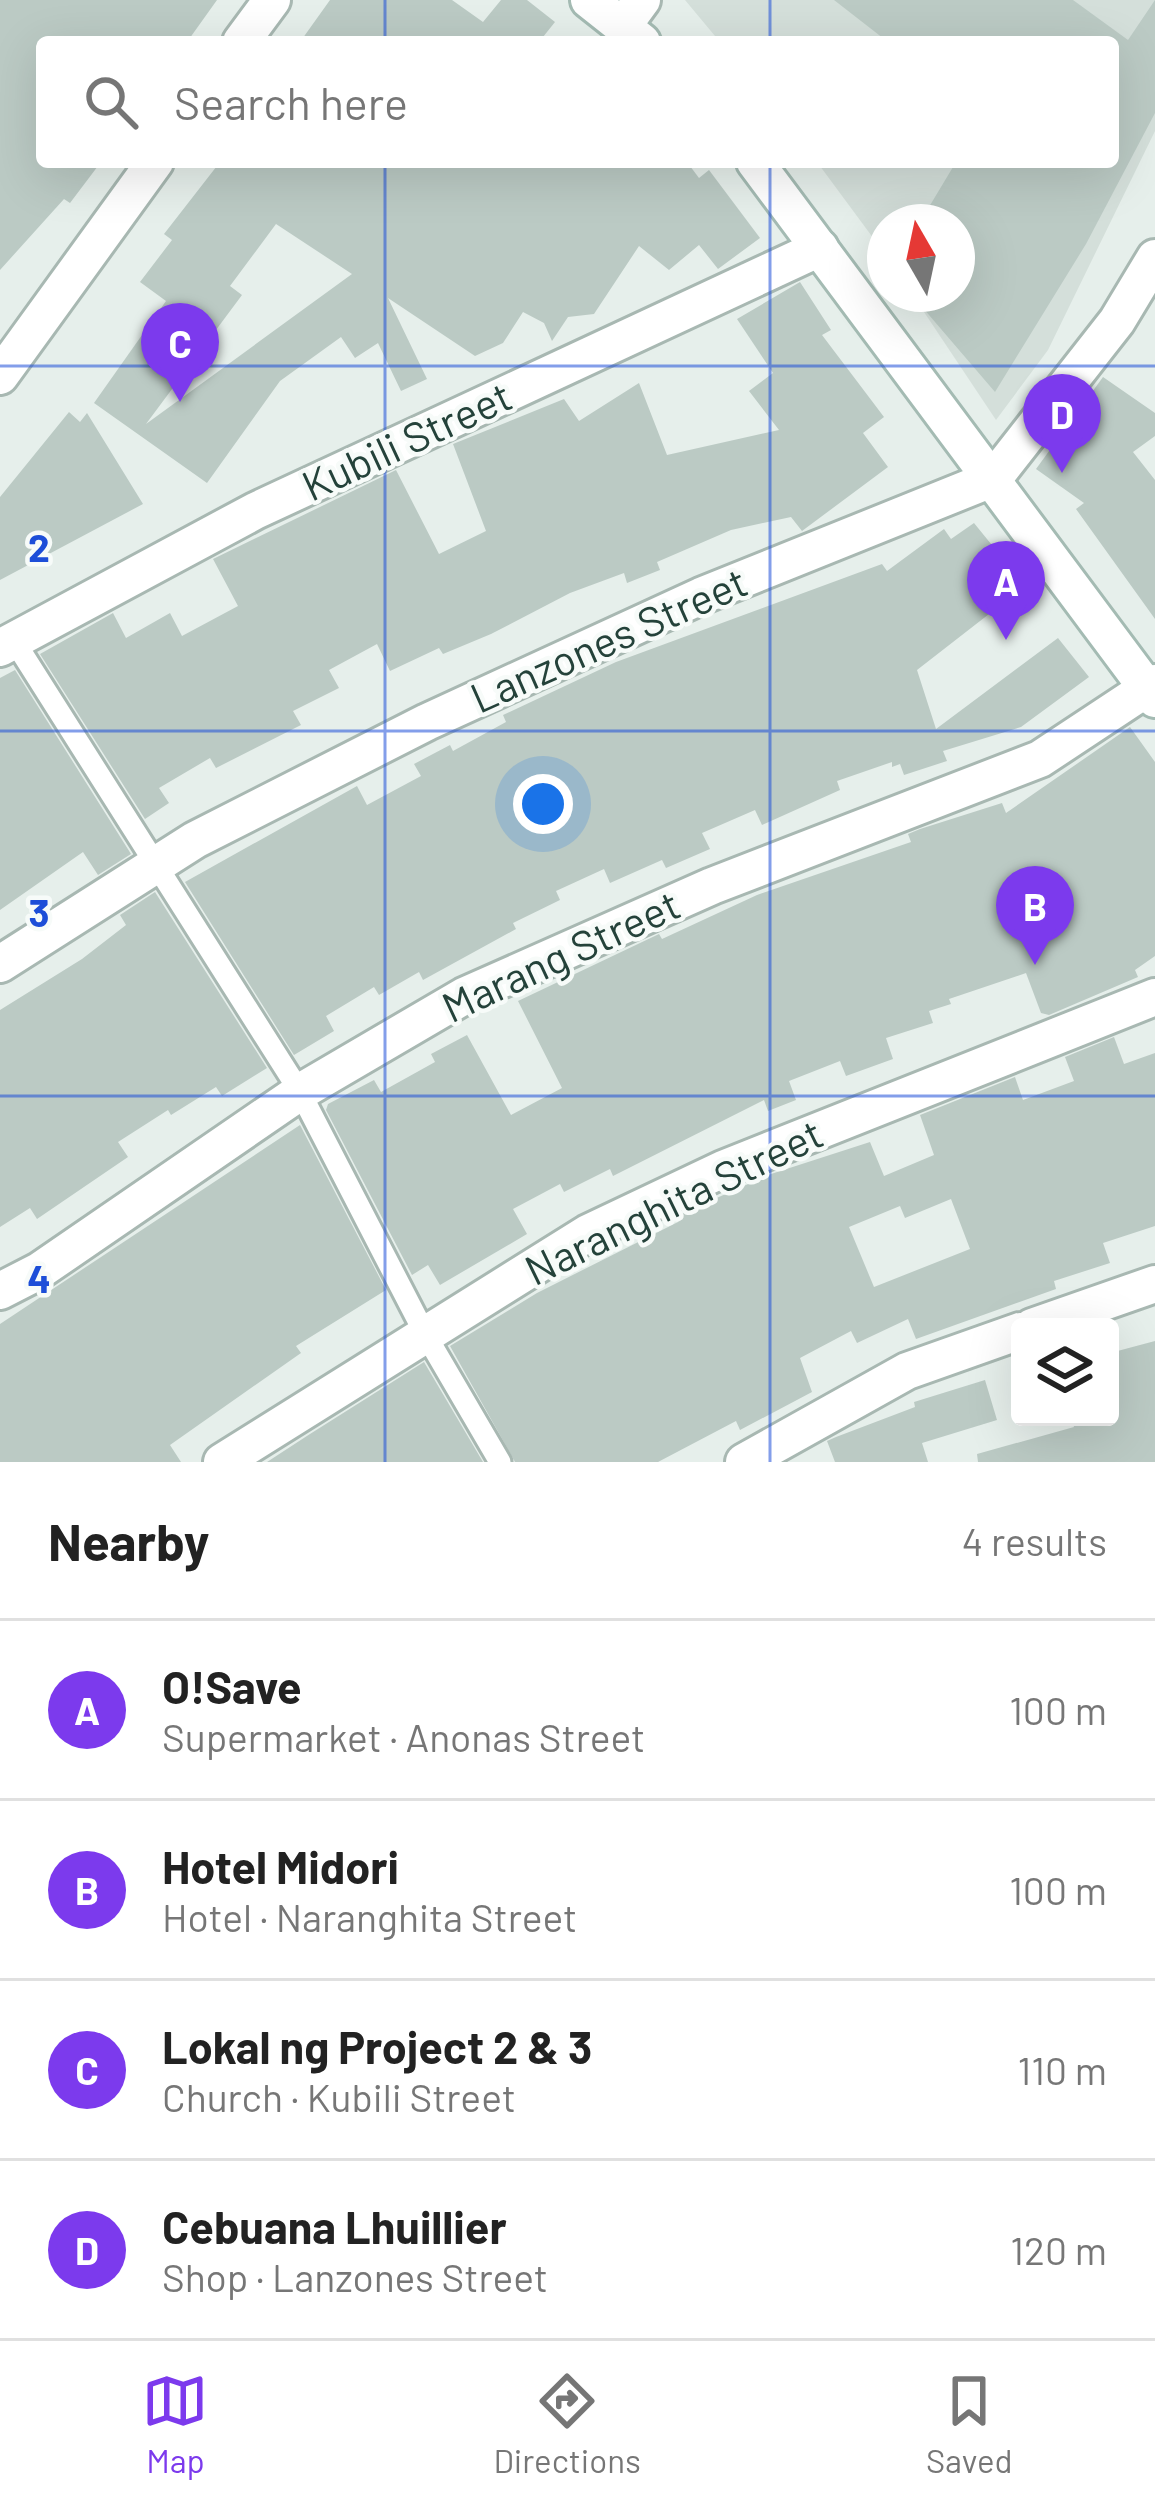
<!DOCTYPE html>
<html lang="en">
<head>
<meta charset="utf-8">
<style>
  :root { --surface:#fff; --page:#f6f6f6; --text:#222; --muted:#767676; --line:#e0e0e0; --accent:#7c3aed }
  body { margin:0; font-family:Barlow,sans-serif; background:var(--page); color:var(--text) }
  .controls { position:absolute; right:36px; bottom:36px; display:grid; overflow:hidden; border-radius:12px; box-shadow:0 12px 48px #0002 }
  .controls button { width:108px; height:108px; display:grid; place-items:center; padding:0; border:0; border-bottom:3px solid var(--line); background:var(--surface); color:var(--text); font:60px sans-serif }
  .compass { position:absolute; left:867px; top:204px; width:108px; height:108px; border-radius:50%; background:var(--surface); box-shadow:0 12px 48px #0002; rotate:351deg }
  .you { position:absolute; left:543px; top:804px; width:42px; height:42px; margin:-30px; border:9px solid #fff; border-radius:50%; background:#1a73e8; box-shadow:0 0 0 18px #1a73e833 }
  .badge { display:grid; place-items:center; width:78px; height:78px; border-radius:50%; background:var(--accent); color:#fff; font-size:39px; font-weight:700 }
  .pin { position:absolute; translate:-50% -99px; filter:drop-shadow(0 3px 6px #0008) }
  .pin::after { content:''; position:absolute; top:63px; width:42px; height:36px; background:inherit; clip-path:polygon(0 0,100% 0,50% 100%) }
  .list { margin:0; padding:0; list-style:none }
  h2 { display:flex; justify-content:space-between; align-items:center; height:156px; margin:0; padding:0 48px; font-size:51px }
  h2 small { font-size:39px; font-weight:400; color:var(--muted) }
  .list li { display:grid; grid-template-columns:78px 1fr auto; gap:36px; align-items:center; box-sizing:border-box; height:180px; padding:0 48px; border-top:3px solid var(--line) }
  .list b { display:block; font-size:45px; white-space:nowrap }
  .list p { margin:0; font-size:39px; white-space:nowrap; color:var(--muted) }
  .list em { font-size:39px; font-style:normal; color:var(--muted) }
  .icon { flex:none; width:66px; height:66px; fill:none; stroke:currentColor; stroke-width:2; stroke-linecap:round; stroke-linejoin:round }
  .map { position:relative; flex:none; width:1155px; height:1462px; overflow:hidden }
  .search { position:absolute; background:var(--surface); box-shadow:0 12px 48px #0002; left:36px; right:36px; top:36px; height:132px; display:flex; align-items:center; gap:30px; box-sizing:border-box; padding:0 42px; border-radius:12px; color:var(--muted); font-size:45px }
  .sheet { height:876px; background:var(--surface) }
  nav { display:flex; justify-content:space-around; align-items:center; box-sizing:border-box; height:168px; border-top:3px solid var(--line); background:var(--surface); font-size:33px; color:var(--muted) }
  nav a { display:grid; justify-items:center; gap:6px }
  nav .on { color:var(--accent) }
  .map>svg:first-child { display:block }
  .built { fill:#d4dfda }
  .building { fill:#bbcac4; fill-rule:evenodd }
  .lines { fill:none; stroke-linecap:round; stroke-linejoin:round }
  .service-casing { stroke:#a8b8b2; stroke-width:27 }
  .minor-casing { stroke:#a8b8b2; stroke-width:42 }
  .secondary-casing { stroke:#a4bbb3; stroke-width:42 }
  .service { stroke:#fff; stroke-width:21 }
  .minor { stroke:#fff; stroke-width:36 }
  .secondary { stroke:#fff; stroke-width:36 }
  .grid { fill:none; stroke:#1d4ed8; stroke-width:3; stroke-opacity:0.55 }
  .labels { text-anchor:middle; stroke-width:9; stroke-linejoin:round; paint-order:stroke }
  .street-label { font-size:42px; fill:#24423a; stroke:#f7fbf9 }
  .grid-label { font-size:39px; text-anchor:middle; font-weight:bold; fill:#1d4ed8; stroke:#f7fbf9; stroke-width:9; stroke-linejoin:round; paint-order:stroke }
</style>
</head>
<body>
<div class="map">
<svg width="1155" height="1462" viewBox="0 0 1155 1462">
  <rect width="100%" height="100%" fill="#e6efeb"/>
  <!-- built -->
  <path class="built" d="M 685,0 L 1155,0 L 1155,131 L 1048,350 L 996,420 L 912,294 L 957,294 L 957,222 L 885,222 L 885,254 L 817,162 L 1113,162 L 1113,42 L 720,42 Z"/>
  <!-- building -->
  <path class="building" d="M 0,0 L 217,0 L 187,42 L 42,42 L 42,162 L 101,162 L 70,203 L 64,199 L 0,270 Z
    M 330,0 L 452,0 L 483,22 L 501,0 L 527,0 L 555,22 L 539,42 L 300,42 Z
    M 834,0 L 1073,0 L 1128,40 L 1155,0 L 1155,113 L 1086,244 L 995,392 L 911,294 L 957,294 L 957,222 L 920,222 L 956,162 L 1113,162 L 1113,42 L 888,42 Z
    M 220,162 L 687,162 L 699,178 L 709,170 L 760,238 L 718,269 L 699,245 L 669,270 L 639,246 L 594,314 L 568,317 L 552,341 L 544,323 L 523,312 L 503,343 L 475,356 L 388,298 L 427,379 L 401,391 L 378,343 L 355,358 L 341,337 L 280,381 L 207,483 L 94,403 L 166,301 L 140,282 L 172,240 L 164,234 ZM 276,224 L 352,274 L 146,424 L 242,295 L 230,286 Z
    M 800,282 L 831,330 L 822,335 L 884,417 L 863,433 L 888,467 L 802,531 L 791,517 L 731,530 L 657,562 L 660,570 L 627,583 L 624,573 L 570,593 L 491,634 L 443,654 L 439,648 L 390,671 L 377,644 L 329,670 L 339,688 L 293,711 L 301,725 L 216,768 L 210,758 L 159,788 L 169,803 L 145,819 L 40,654 L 113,613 L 126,638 L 170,613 L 182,636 L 238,606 L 213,559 L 396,470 L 439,554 L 486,531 L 453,444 L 564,399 L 579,421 L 639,383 L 667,455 L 779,430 L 749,391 L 773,373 L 737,319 Z
    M 1103,377 L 1155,413 L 1155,436 L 1133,452 L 1155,480 L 1155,619 L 1076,509 L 1084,503 L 1036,469 Z
    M 69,412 L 80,422 L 87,413 L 143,504 L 0,580 L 0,497 Z
    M 974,523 L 1025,586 L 917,670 L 936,729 L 1058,638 L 1089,677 L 1021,727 L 943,751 L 947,761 L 904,775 L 900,764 L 892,767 L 892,762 L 837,781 L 840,790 L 762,825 L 755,810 L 702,833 L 710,849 L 666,868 L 662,860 L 610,883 L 604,869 L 556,891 L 560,900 L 513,923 L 516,929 L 423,980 L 419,972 L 379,995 L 374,987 L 326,1016 L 334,1031 L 294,1055 L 185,882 L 357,786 L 367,805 L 421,776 L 414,764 L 450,745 L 453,751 L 506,722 L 503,715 L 616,662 L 882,564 L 887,571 L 944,529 L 951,539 Z
    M 15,670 L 131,854 L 98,875 L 83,852 L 0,910 L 0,678 Z
    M 1130,727 L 1155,762 L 1155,956 L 1135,970 L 1138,977 L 1049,1015 L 1041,1013 L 1026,973 L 949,999 L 951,1004 L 929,1011 L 933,1023 L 886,1038 L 893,1059 L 846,1076 L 840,1061 L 789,1081 L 796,1100 L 768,1111 L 764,1100 L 613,1176 L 610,1169 L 564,1192 L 560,1184 L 513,1209 L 527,1234 L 440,1285 L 428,1265 L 412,1275 L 326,1110 L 328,1104 L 374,1080 L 381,1092 L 435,1062 L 431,1054 L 467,1035 L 511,1115 L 562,1088 L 518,1001 L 659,934 L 662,939 L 757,895 L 911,842 L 908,834 L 920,829 L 1002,803 L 1006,813 Z
    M 155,892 L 267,1068 L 222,1096 L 216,1087 L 171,1115 L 168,1110 L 118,1142 L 128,1157 L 37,1219 L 30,1208 L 0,1227 L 0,1010 L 82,959 L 126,925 L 120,915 Z
    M 1114,1037 L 1124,1064 L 1155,1053 L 1155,1226 L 1103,1243 L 1110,1263 L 1054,1281 L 1056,1289 L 916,1339 L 908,1319 L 857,1343 L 851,1331 L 800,1358 L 812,1392 L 740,1430 L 736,1421 L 658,1462 L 515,1462 L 450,1346 L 537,1293 L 678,1222 L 676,1216 L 771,1174 L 870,1142 L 884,1176 L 934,1155 L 920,1115 L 1015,1077 L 1023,1100 L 1074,1081 L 1065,1057 ZM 951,1199 L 970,1249 L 874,1287 L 849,1227 L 900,1206 L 905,1218 Z
    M 300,1125 L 386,1290 L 296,1346 L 301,1353 L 170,1445 L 181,1462 L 0,1462 L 0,1324 Z
    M 1155,1341 L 1155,1462 L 978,1462 L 977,1454 L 1074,1427 L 1071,1417 L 1110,1417 L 1110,1353 Z
    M 424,1362 L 483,1462 L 267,1462 L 310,1434 Z
    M 985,1380 L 997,1420 L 922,1443 L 928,1462 L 835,1462 L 827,1441 L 836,1437 L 915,1407 L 914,1402 Z"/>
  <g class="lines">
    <!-- service casing -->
    <g class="service-casing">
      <path id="service" d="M 13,639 L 300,1092 L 424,1332 L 500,1462"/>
    </g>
    <!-- minor casing -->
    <g class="minor-casing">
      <path id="minor" d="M 623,26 L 642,0
        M 241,42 L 272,0
        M 0,376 L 155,162
        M 0,648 L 255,511 L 820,248
        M 0,964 L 195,840 L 427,722 L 701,596 L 994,478 L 1117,321 L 1155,258
        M 0,1291 L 39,1271 L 300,1092 L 464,996 L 712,886 L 1040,759 L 1155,683
        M 1032,1327 L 1155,1284
        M 222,1462 L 588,1233 L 723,1169 L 1155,997
        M 744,1462 L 907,1371 L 1020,1331"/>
    </g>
    <!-- secondary casing -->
    <g class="secondary-casing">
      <path id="secondary" d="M 589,0 L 642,42
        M 755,162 L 1155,699"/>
    </g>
    <!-- service -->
    <use href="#service" class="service"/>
    <!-- minor -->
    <use href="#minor" class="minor"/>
    <!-- secondary -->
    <use href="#secondary" class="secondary"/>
  </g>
  <!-- grid -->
  <path class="grid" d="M 385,0 L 385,42M 770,0 L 770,42M 385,162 L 385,1462M 770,162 L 770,1462M 0,366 L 1155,366M 0,731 L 1155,731M 0,1096 L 1155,1096"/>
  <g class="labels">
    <!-- street labels -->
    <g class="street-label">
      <text transform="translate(407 441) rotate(-25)" y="15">Kubili Street</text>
      <text transform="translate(609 640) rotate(-24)" y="15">Lanzones Street</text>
      <text transform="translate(561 956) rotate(-25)" y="15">Marang Street</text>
      <text transform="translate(674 1202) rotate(-26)" y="15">Naranghita Street</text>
    </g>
  </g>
  <g class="grid-label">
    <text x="39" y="562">2</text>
    <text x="39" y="927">3</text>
    <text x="39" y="1293">4</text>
  </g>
</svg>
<div class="controls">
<button><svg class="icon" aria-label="layers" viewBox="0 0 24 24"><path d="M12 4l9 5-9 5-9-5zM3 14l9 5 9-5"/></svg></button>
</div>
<svg class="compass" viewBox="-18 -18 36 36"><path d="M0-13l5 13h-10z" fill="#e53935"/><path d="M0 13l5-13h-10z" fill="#767676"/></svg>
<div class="you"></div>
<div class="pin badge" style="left:1006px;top:640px">A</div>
<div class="pin badge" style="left:1035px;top:965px">B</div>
<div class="pin badge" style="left:180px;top:402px">C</div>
<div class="pin badge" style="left:1062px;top:473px">D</div>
<div class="search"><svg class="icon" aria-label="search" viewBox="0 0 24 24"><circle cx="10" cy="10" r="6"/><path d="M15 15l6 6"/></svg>Search here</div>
</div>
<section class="sheet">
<h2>Nearby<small>4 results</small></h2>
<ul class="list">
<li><span class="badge">A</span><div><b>O!Save</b><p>Supermarket · Anonas Street</p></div><em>100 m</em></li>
<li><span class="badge">B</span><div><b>Hotel Midori</b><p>Hotel · Naranghita Street</p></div><em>100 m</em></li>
<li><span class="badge">C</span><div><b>Lokal ng Project 2 &amp; 3</b><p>Church · Kubili Street</p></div><em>110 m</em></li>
<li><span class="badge">D</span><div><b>Cebuana Lhuillier</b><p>Shop · Lanzones Street</p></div><em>120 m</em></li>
</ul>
</section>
<nav>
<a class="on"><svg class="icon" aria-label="map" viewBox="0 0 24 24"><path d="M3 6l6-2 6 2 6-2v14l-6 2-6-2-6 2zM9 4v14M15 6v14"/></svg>Map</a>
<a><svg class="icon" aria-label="directions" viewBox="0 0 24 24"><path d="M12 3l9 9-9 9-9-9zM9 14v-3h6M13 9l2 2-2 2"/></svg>Directions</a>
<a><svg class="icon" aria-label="saved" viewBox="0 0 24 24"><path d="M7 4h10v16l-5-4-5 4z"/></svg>Saved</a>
</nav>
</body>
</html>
